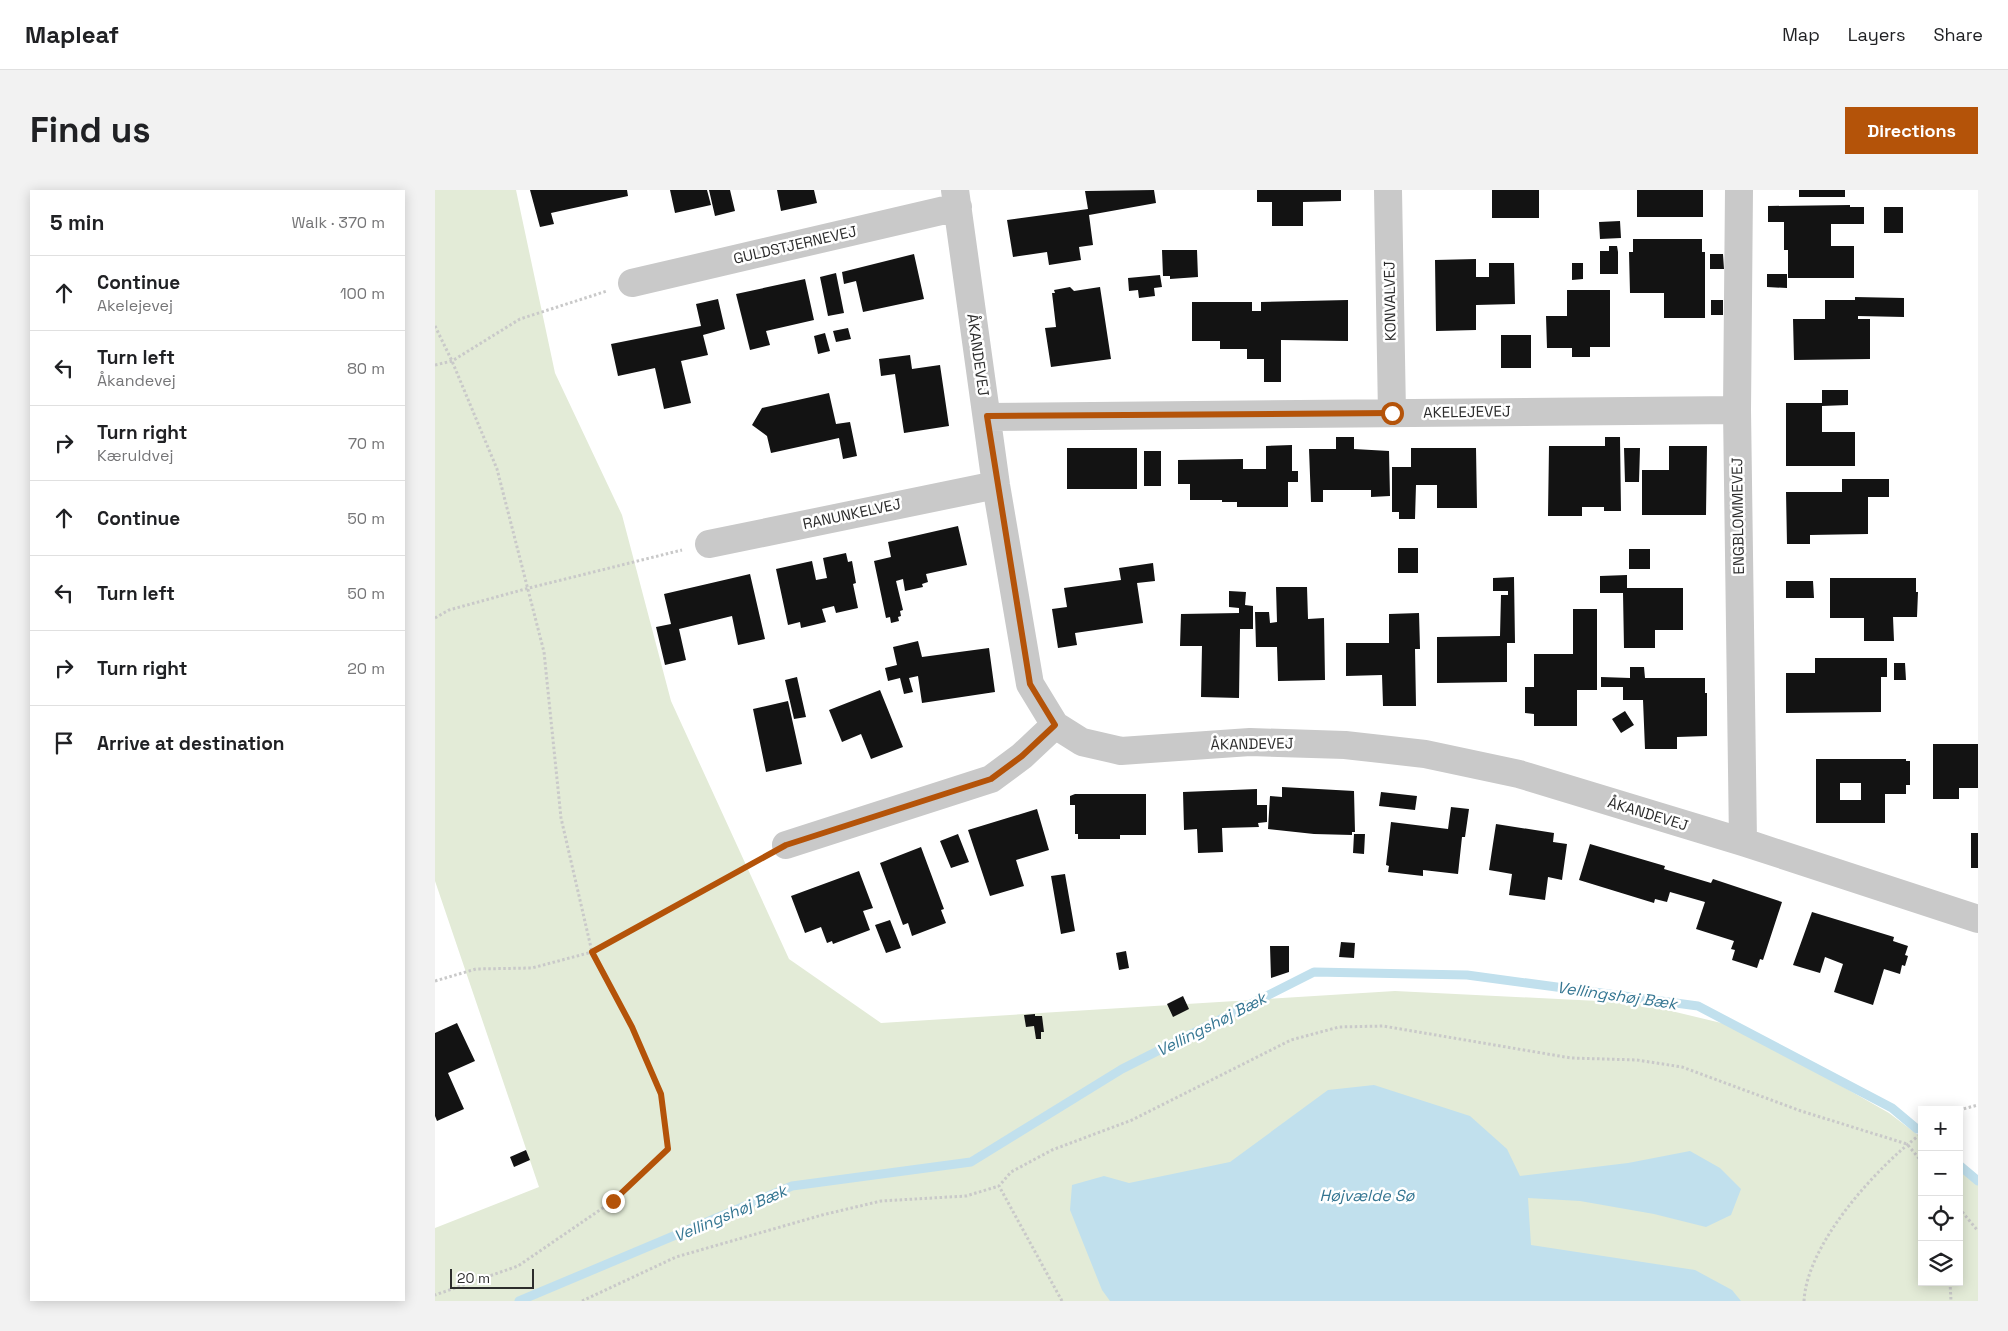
<!DOCTYPE html>
<html lang="en">
<head>
<meta charset="utf-8">
<style>
  :root { --surface:#fff; --page:#f2f2f2; --text:#202124; --muted:#757577; --line:#e0e0e0; --accent:#b45309 }
  body { margin:0; font-family:"Space Grotesk",sans-serif; background:var(--page); color:var(--text) }
  .controls { position:absolute; right:15px; bottom:15px; display:grid; overflow:hidden; border-radius:0px; box-shadow:0 2px 12px #0003 }
  .controls button { width:45px; height:45px; display:grid; place-items:center; padding:0; border:0; border-bottom:1px solid var(--line); background:var(--surface); color:var(--text); font:25px sans-serif }
  .scale { position:absolute; left:15px; bottom:12px; width:84px; box-sizing:border-box; padding-left:5px; border:2px solid #2c2c2c; border-top:0; font-size:14px; line-height:18px; white-space:nowrap; color:#2c2c2c; -webkit-text-stroke:4px #fff; paint-order:stroke }
  .stop { position:absolute; width:15px; height:15px; margin:-11px; border:4px solid #b45309; border-radius:50%; background:#fff }
  .stop.end { background:#b45309; border-color:#fff; box-shadow:0 1px 5px #0008 }
  .list { margin:0; padding:0; list-style:none }
  h2 { display:flex; justify-content:space-between; align-items:center; height:65px; margin:0; padding:0 20px; font-size:21px }
  h2 small { font-size:16px; font-weight:400; color:var(--muted) }
  .list li { display:grid; grid-template-columns:32px 1fr auto; gap:15px; align-items:center; box-sizing:border-box; height:75px; padding:0 20px; border-top:1px solid var(--line) }
  .list b { display:block; font-size:19px; white-space:nowrap }
  .list p { margin:0; font-size:16px; white-space:nowrap; color:var(--muted) }
  .list em { font-size:16px; font-style:normal; color:var(--muted) }
  .icon { flex:none; width:28px; height:28px; fill:none; stroke:currentColor; stroke-width:2; stroke-linecap:round; stroke-linejoin:round }
  .map { position:relative; flex:none; width:1543px; height:1111px; overflow:hidden; border-radius:0px }
  header { display:flex; align-items:center; gap:30px; box-sizing:border-box; height:70px; padding:0 25px; background:var(--surface); border-bottom:1px solid var(--line) }
  header strong { font-size:24px }
  nav { display:flex; gap:28px; margin-inline-start:auto; font-size:18px }
  .intro { display:flex; align-items:center; justify-content:space-between; box-sizing:border-box; height:120px; padding:0 30px }
  h1 { margin:0; font-size:35px }
  .button { padding:12px 22px; border-radius:0px; background:var(--accent); color:#fff; font-size:18px; font-weight:700 }
  main { display:flex; gap:30px; padding:0 30px }
  aside { flex:1; background:var(--surface); border-radius:0px; box-shadow:0 2px 12px #0003 }
  .map>svg:first-child { display:block }
  .green { fill:#e3ebd7 }
  .water { fill:#c1e0ed }
  .lines { fill:none; stroke-linecap:round; stroke-linejoin:round }
  .stream { stroke:#c1e0ed; stroke-width:9 }
  .building { fill:#131313; fill-rule:evenodd }
  .path { stroke:#c9c9c9; stroke-width:3; stroke-dasharray:2.5 2.5; stroke-linecap:butt }
  .minor { stroke:#c9c9c9; stroke-width:28 }
  .route { stroke:#b45309; stroke-width:6 }
  .labels { text-anchor:middle; stroke-width:5; stroke-linejoin:round; paint-order:stroke }
  .street-label { font-size:15px; fill:#2c2c2c; stroke:#fff }
  .water-label { font-size:16px; font-style:italic; fill:#357692; stroke:#fff }
</style>
</head>
<body>
<header>
<strong>Mapleaf</strong>
<nav><a>Map</a><a>Layers</a><a>Share</a></nav>
</header>
<div class="intro"><h1>Find us</h1><a class="button">Directions</a></div>
<main>
<aside>
<h2>5 min<small>Walk · 370 m</small></h2>
<ul class="list">
<li><svg class="icon" aria-label="ahead" viewBox="0 0 24 24"><path d="M12 20V5M6 11l6-6 6 6"/></svg><div><b>Continue</b><p>Akelejevej</p></div><em>100 m</em></li>
<li><svg class="icon" aria-label="left" viewBox="0 0 24 24"><path d="M17 20v-9H6M10 6l-5 5 5 5"/></svg><div><b>Turn left</b><p>Åkandevej</p></div><em>80 m</em></li>
<li><svg class="icon" aria-label="right" viewBox="0 0 24 24"><path d="M7 20v-9h11M14 6l5 5-5 5"/></svg><div><b>Turn right</b><p>Kæruldvej</p></div><em>70 m</em></li>
<li><svg class="icon" aria-label="ahead" viewBox="0 0 24 24"><path d="M12 20V5M6 11l6-6 6 6"/></svg><div><b>Continue</b></div><em>50 m</em></li>
<li><svg class="icon" aria-label="left" viewBox="0 0 24 24"><path d="M17 20v-9H6M10 6l-5 5 5 5"/></svg><div><b>Turn left</b></div><em>50 m</em></li>
<li><svg class="icon" aria-label="right" viewBox="0 0 24 24"><path d="M7 20v-9h11M14 6l5 5-5 5"/></svg><div><b>Turn right</b></div><em>20 m</em></li>
<li><svg class="icon" aria-label="arrive" viewBox="0 0 24 24"><path d="M6 21V4h12l-3 4 3 4H6"/></svg><div><b>Arrive at destination</b></div></li>
</ul>
</aside>
<div class="map">
<svg width="1543" height="1111" viewBox="0 0 1543 1111">
  <rect width="100%" height="100%" fill="#fff"/>
  <!-- green -->
  <path class="green" d="M 0,0 L 81,0 L 120,183 L 187,325 L 236,511 L 354,769 L 446,833 L 960,801 L 1203,813 L 1303,837 L 1454,923 L 1487,948 L 1487,1092 L 1524,1092 L 1524,977 L 1543,991 L 1543,1111 L 0,1111 L 0,1038 L 104,997 L 0,691 Z"/>
  <!-- water -->
  <path class="water" d="M 939,895 L 1035,926 L 1072,959 L 1085,986 L 1193,973 L 1255,961 L 1285,978 L 1306,999 L 1296,1025 L 1271,1037 L 1219,1024 L 1145,1011 L 1093,1008 L 1096,1055 L 1260,1080 L 1297,1100 L 1306,1111 L 675,1111 L 667,1100 L 635,1020 L 637,995 L 669,986 L 694,993 L 795,972 L 893,900 Z"/>
  <g class="lines">
    <!-- stream -->
    <path class="stream" d="M 1524,975 L 1543,991
      M 84,1111 L 357,996 L 536,972 L 687,879 L 879,782 L 1032,785 L 1263,816 L 1457,918 L 1482,939"/>
  </g>
  <!-- building -->
  <path class="building" d="M 95,0 L 192,0 L 193,6 L 116,23 L 119,34 L 105,37 Z
    M 235,0 L 272,0 L 276,15 L 240,23 Z
    M 274,0 L 295,0 L 300,21 L 280,26 Z
    M 342,0 L 379,0 L 382,13 L 346,21 Z
    M 719,0 L 721,13 L 654,25 L 658,55 L 644,57 L 646,70 L 614,75 L 612,62 L 578,67 L 572,30 L 653,19 L 650,1 Z
    M 822,0 L 906,0 L 906,11 L 868,12 L 868,36 L 837,36 L 837,12 L 822,12 Z
    M 1057,0 L 1104,0 L 1104,28 L 1057,28 Z
    M 1202,0 L 1268,0 L 1268,27 L 1202,27 Z
    M 1364,0 L 1410,0 L 1410,7 L 1364,7 Z
    M 1415,15 L 1415,17 L 1429,17 L 1429,34 L 1396,34 L 1396,56 L 1419,56 L 1419,88 L 1353,88 L 1353,60 L 1349,60 L 1349,32 L 1333,32 L 1333,16 Z
    M 1449,17 L 1468,17 L 1468,43 L 1449,43 Z
    M 1185,31 L 1186,48 L 1165,49 L 1164,32 Z
    M 1198,49 L 1267,49 L 1267,62 L 1270,62 L 1270,128 L 1229,128 L 1229,103 L 1195,103 L 1194,62 L 1198,62 Z
    M 1174,56 L 1182,56 L 1183,62 L 1183,84 L 1165,84 L 1165,61 L 1174,61 Z
    M 727,60 L 762,60 L 763,87 L 735,89 L 735,86 L 728,86 Z
    M 479,64 L 489,109 L 428,122 L 421,91 L 409,94 L 407,82 Z
    M 1275,64 L 1288,64 L 1289,79 L 1275,79 Z
    M 1041,69 L 1041,87 L 1054,87 L 1054,73 L 1079,73 L 1080,114 L 1041,115 L 1041,140 L 1001,141 L 1000,70 Z
    M 1137,73 L 1148,73 L 1148,89 L 1137,90 Z
    M 401,83 L 409,123 L 393,126 L 385,87 Z
    M 1332,84 L 1352,84 L 1352,98 L 1332,97 Z
    M 725,85 L 727,97 L 719,98 L 720,106 L 704,108 L 703,100 L 694,101 L 693,88 Z
    M 370,89 L 379,130 L 331,141 L 335,155 L 315,160 L 301,104 Z
    M 635,97 L 639,101 L 665,97 L 676,169 L 616,177 L 610,138 L 621,137 L 617,103 L 620,103 L 619,100 Z
    M 1132,100 L 1175,100 L 1175,157 L 1155,157 L 1155,167 L 1137,167 L 1137,158 L 1112,158 L 1111,126 L 1132,126 Z
    M 1420,107 L 1469,108 L 1469,127 L 1423,126 L 1423,129 L 1435,129 L 1435,169 L 1359,170 L 1358,129 L 1390,129 L 1390,110 L 1420,110 Z
    M 283,109 L 290,139 L 268,145 L 273,165 L 246,171 L 256,213 L 229,219 L 220,178 L 183,186 L 176,154 L 266,136 L 261,114 Z
    M 913,110 L 913,151 L 846,150 L 846,192 L 829,192 L 829,169 L 812,169 L 812,159 L 785,159 L 785,151 L 757,151 L 757,112 L 817,112 L 817,121 L 826,121 L 826,112 Z
    M 1276,110 L 1288,110 L 1288,125 L 1276,125 Z
    M 413,138 L 416,149 L 401,152 L 398,141 Z
    M 390,143 L 395,161 L 383,164 L 379,146 Z
    M 1066,145 L 1096,145 L 1096,178 L 1066,178 Z
    M 475,165 L 477,179 L 505,175 L 514,236 L 469,243 L 460,184 L 446,186 L 444,169 Z
    M 1387,200 L 1413,200 L 1413,215 L 1387,216 L 1387,242 L 1420,242 L 1420,276 L 1351,276 L 1351,213 L 1387,213 Z
    M 394,203 L 401,234 L 415,232 L 422,266 L 408,269 L 404,248 L 336,263 L 332,246 L 317,235 L 327,218 Z
    M 901,247 L 919,247 L 919,259 L 954,261 L 955,306 L 936,307 L 936,300 L 888,300 L 888,312 L 876,312 L 874,259 L 901,259 Z
    M 1170,247 L 1185,247 L 1186,321 L 1169,321 L 1169,317 L 1147,317 L 1147,326 L 1113,326 L 1114,256 L 1170,256 Z
    M 857,255 L 857,281 L 863,281 L 863,292 L 853,292 L 853,317 L 802,317 L 802,312 L 787,312 L 787,310 L 755,310 L 755,294 L 743,294 L 743,270 L 808,269 L 808,279 L 831,279 L 831,256 Z
    M 1234,256 L 1272,256 L 1271,325 L 1207,325 L 1207,280 L 1234,280 Z
    M 632,258 L 702,258 L 702,299 L 632,299 Z
    M 976,258 L 1041,258 L 1042,318 L 1002,318 L 1002,295 L 981,295 L 980,329 L 964,329 L 964,322 L 957,322 L 957,277 L 976,277 Z
    M 1189,258 L 1205,258 L 1204,292 L 1190,292 Z
    M 709,261 L 726,261 L 726,296 L 709,296 Z
    M 1407,289 L 1454,289 L 1454,307 L 1433,307 L 1433,344 L 1375,345 L 1375,354 L 1352,354 L 1351,302 L 1407,302 Z
    M 523,336 L 532,375 L 491,384 L 493,392 L 487,394 L 488,397 L 470,401 L 468,389 L 461,391 L 468,420 L 465,421 L 466,426 L 463,427 L 464,431 L 456,433 L 455,427 L 451,428 L 439,371 L 456,367 L 453,352 Z
    M 963,358 L 983,358 L 983,383 L 963,383 Z
    M 1194,359 L 1215,359 L 1215,379 L 1194,379 Z
    M 411,363 L 413,372 L 417,371 L 421,393 L 418,394 L 423,418 L 401,423 L 399,416 L 387,419 L 391,432 L 366,438 L 365,432 L 353,435 L 341,379 L 377,371 L 381,390 L 392,388 L 388,368 Z
    M 718,373 L 720,391 L 702,393 L 708,433 L 640,443 L 642,455 L 623,458 L 617,419 L 632,417 L 629,398 L 686,390 L 684,378 Z
    M 315,384 L 330,449 L 303,455 L 297,426 L 244,439 L 251,470 L 230,475 L 221,437 L 236,434 L 229,404 Z
    M 1192,385 L 1192,398 L 1248,398 L 1248,440 L 1220,440 L 1220,458 L 1189,458 L 1188,403 L 1165,403 L 1165,386 Z
    M 1079,387 L 1080,453 L 1072,453 L 1072,492 L 1002,493 L 1002,447 L 1065,446 L 1066,405 L 1073,405 L 1073,401 L 1058,401 L 1058,388 Z
    M 1395,388 L 1481,388 L 1481,402 L 1483,402 L 1482,427 L 1458,427 L 1459,451 L 1429,451 L 1429,428 L 1395,428 Z
    M 1351,391 L 1378,391 L 1379,408 L 1351,408 Z
    M 841,397 L 872,397 L 873,429 L 889,428 L 890,490 L 843,491 L 842,457 L 821,457 L 820,422 L 834,422 L 835,433 L 842,432 Z
    M 794,401 L 811,402 L 810,415 L 818,416 L 818,439 L 805,439 L 804,508 L 766,507 L 767,456 L 745,456 L 746,424 L 804,423 L 804,418 L 794,417 Z
    M 1138,419 L 1162,419 L 1162,500 L 1142,500 L 1142,536 L 1099,536 L 1099,524 L 1090,523 L 1090,497 L 1099,497 L 1099,464 L 1138,464 Z
    M 984,423 L 985,459 L 980,459 L 981,516 L 948,516 L 947,485 L 911,486 L 911,453 L 954,453 L 954,424 Z
    M 483,451 L 487,467 L 554,458 L 560,502 L 487,513 L 483,486 L 474,488 L 478,502 L 469,504 L 465,488 L 453,491 L 450,478 L 462,475 L 458,457 Z
    M 1380,468 L 1452,468 L 1452,487 L 1446,487 L 1446,522 L 1351,523 L 1351,483 L 1380,483 Z
    M 1459,473 L 1470,473 L 1471,490 L 1459,490 Z
    M 1195,477 L 1209,477 L 1210,488 L 1270,488 L 1270,503 L 1272,503 L 1272,546 L 1242,547 L 1242,559 L 1210,559 L 1208,510 L 1188,510 L 1188,497 L 1166,497 L 1166,487 L 1195,488 Z
    M 362,487 L 371,527 L 359,529 L 350,490 Z
    M 445,500 L 468,557 L 436,569 L 426,544 L 407,552 L 394,520 Z
    M 353,511 L 367,574 L 331,582 L 318,519 Z
    M 1190,521 L 1199,535 L 1186,543 L 1177,529 Z
    M 1498,554 L 1543,554 L 1543,598 L 1524,598 L 1524,609 L 1498,609 Z
    M 1381,569 L 1471,569 L 1471,571 L 1475,571 L 1475,595 L 1471,595 L 1471,604 L 1450,604 L 1450,633 L 1381,633 ZM 1405,593 L 1426,593 L 1426,610 L 1405,610 Z
    M 847,597 L 919,601 L 920,642 L 917,642 L 917,645 L 879,644 L 833,639 L 835,606 L 847,607 Z
    M 822,599 L 822,615 L 832,615 L 832,632 L 823,633 L 824,637 L 787,638 L 788,662 L 763,663 L 762,639 L 749,640 L 748,602 Z
    M 946,602 L 982,606 L 980,620 L 944,616 Z
    M 640,604 L 711,604 L 711,645 L 685,645 L 685,649 L 643,649 L 643,644 L 640,644 L 640,615 L 635,615 L 635,606 Z
    M 1016,617 L 1034,619 L 1030,647 L 1027,647 L 1023,684 L 988,680 L 988,686 L 953,682 L 954,676 L 951,675 L 956,632 L 1013,639 Z
    M 602,619 L 614,660 L 581,670 L 589,696 L 555,706 L 533,640 Z
    M 1061,634 L 1119,643 L 1118,652 L 1132,654 L 1127,690 L 1113,687 L 1110,710 L 1074,705 L 1077,684 L 1054,680 Z
    M 1536,643 L 1543,643 L 1543,678 L 1536,678 Z
    M 523,644 L 534,672 L 516,678 L 505,651 Z
    M 919,644 L 930,644 L 929,664 L 918,663 Z
    M 1155,654 L 1230,676 L 1229,679 L 1276,693 L 1278,689 L 1347,712 L 1328,770 L 1325,769 L 1322,778 L 1297,770 L 1300,760 L 1296,759 L 1299,751 L 1261,739 L 1270,712 L 1235,702 L 1232,712 L 1220,709 L 1219,713 L 1144,690 Z
    M 486,657 L 509,719 L 506,720 L 511,733 L 477,746 L 473,733 L 468,735 L 445,673 Z
    M 424,681 L 438,718 L 428,721 L 435,740 L 398,754 L 397,751 L 392,753 L 386,737 L 370,743 L 356,706 Z
    M 630,684 L 640,741 L 626,744 L 616,686 Z
    M 1377,722 L 1459,747 L 1458,751 L 1473,756 L 1470,765 L 1473,766 L 1470,776 L 1467,775 L 1465,784 L 1449,779 L 1438,815 L 1399,802 L 1408,774 L 1390,767 L 1385,783 L 1358,775 Z
    M 455,730 L 466,758 L 451,763 L 440,735 Z
    M 906,752 L 920,753 L 919,768 L 904,767 Z
    M 835,756 L 854,756 L 854,782 L 836,788 Z
    M 691,761 L 694,778 L 684,780 L 681,763 Z
    M 748,806 L 754,819 L 738,827 L 732,814 Z
    M 600,824 L 600,826 L 607,826 L 609,842 L 606,842 L 606,849 L 601,849 L 599,836 L 591,837 L 589,825 Z
    M 22,833 L 40,871 L 13,883 L 29,919 L 2,931 L 0,926 L 0,843 Z
    M 91,960 L 95,970 L 79,977 L 75,967 Z"/>
  <g class="lines">
    <!-- path -->
    <path class="path" d="M 0,136 L 17,171 L 62,279 L 109,462 L 126,628 L 157,762 L 197,837 L 226,904 L 233,959 L 178,1011 L 83,1076 L 0,1105
      M 0,175 L 17,171 L 85,129 L 172,101
      M 0,428 L 14,420 L 94,398 L 247,360
      M 0,791 L 41,779 L 97,778 L 157,762 L 328,667
      M 1524,920 L 1543,915
      M 1524,1018 L 1543,1041
      M 1515,1092 L 1516,1111
      M 147,1111 L 241,1067 L 387,1025 L 446,1011 L 531,1006 L 564,996
      M 627,1111 L 564,996 L 576,982 L 617,960 L 697,930 L 856,850 L 904,837 L 948,836 L 1136,868 L 1202,870 L 1247,877 L 1366,921 L 1472,954 L 1487,972
      M 1369,1111 C 1372,1053 1442,977 1487,943"/>
    <!-- minor -->
    <path class="minor" d="M 520,0 L 561,295 L 595,494 L 620,535 L 647,552 L 686,561 L 815,552 L 910,555 L 990,564 L 1084,584 L 1308,652 L 1543,729
      M 953,0 L 957,223
      M 1304,0 L 1302,220 L 1308,652
      M 197,93 L 523,17
      M 552,227 L 1302,220
      M 274,354 L 561,295
      M 351,655 L 556,589 L 587,566 L 620,535"/>
  </g>
  <g class="lines">
    <!-- route -->
    <path class="route" d="M 178,1011 L 233,959 L 226,904 L 197,837 L 157,762 L 351,655 L 556,589 L 587,566 L 620,535 L 595,494 L 552,226 L 957,223"/>
  </g>
  <g class="labels">
    <!-- street labels -->
    <g class="street-label">
      <text transform="translate(360 55) rotate(-13)" y="5">GULDSTJERNEVEJ</text>
      <text transform="translate(955 111) rotate(-91)" y="5">KONVALVEJ</text>
      <text transform="translate(543 165) rotate(82)" y="5">ÅKANDEVEJ</text>
      <text transform="translate(1032 222) rotate(-1)" y="5">AKELEJEVEJ</text>
      <text transform="translate(417 324) rotate(-12)" y="5">RANUNKELVEJ</text>
      <text transform="translate(1303 326) rotate(-91)" y="5">ENGBLOMMEVEJ</text>
      <text transform="translate(817 554) rotate(-1)" y="5">ÅKANDEVEJ</text>
      <text transform="translate(1213 624) rotate(17)" y="5">ÅKANDEVEJ</text>
    </g>
    <!-- water labels -->
    <g class="water-label">
      <text transform="translate(1182 805) rotate(8)" y="6">Vellingshøj Bæk</text>
      <text transform="translate(776 834) rotate(-27)" y="6">Vellingshøj Bæk</text>
      <text x="932" y="1011">Højvælde Sø</text>
      <text transform="translate(295 1023) rotate(-23)" y="6">Vellingshøj Bæk</text>
    </g>
  </g>
</svg>
<div class="controls">
<button>+</button>
<button>−</button>
<button><svg class="icon" aria-label="locate" viewBox="0 0 24 24"><circle cx="12" cy="12" r="6"/><path d="M12 2v4M12 18v4M2 12h4M18 12h4"/></svg></button>
<button><svg class="icon" aria-label="layers" viewBox="0 0 24 24"><path d="M12 4l9 5-9 5-9-5zM3 14l9 5 9-5"/></svg></button>
</div>
<div class="scale">20 m</div>
<div class="stop" style="left:957px;top:223px"></div>
<div class="stop end" style="left:178px;top:1011px"></div>
</div>
</main>
</body>
</html>
